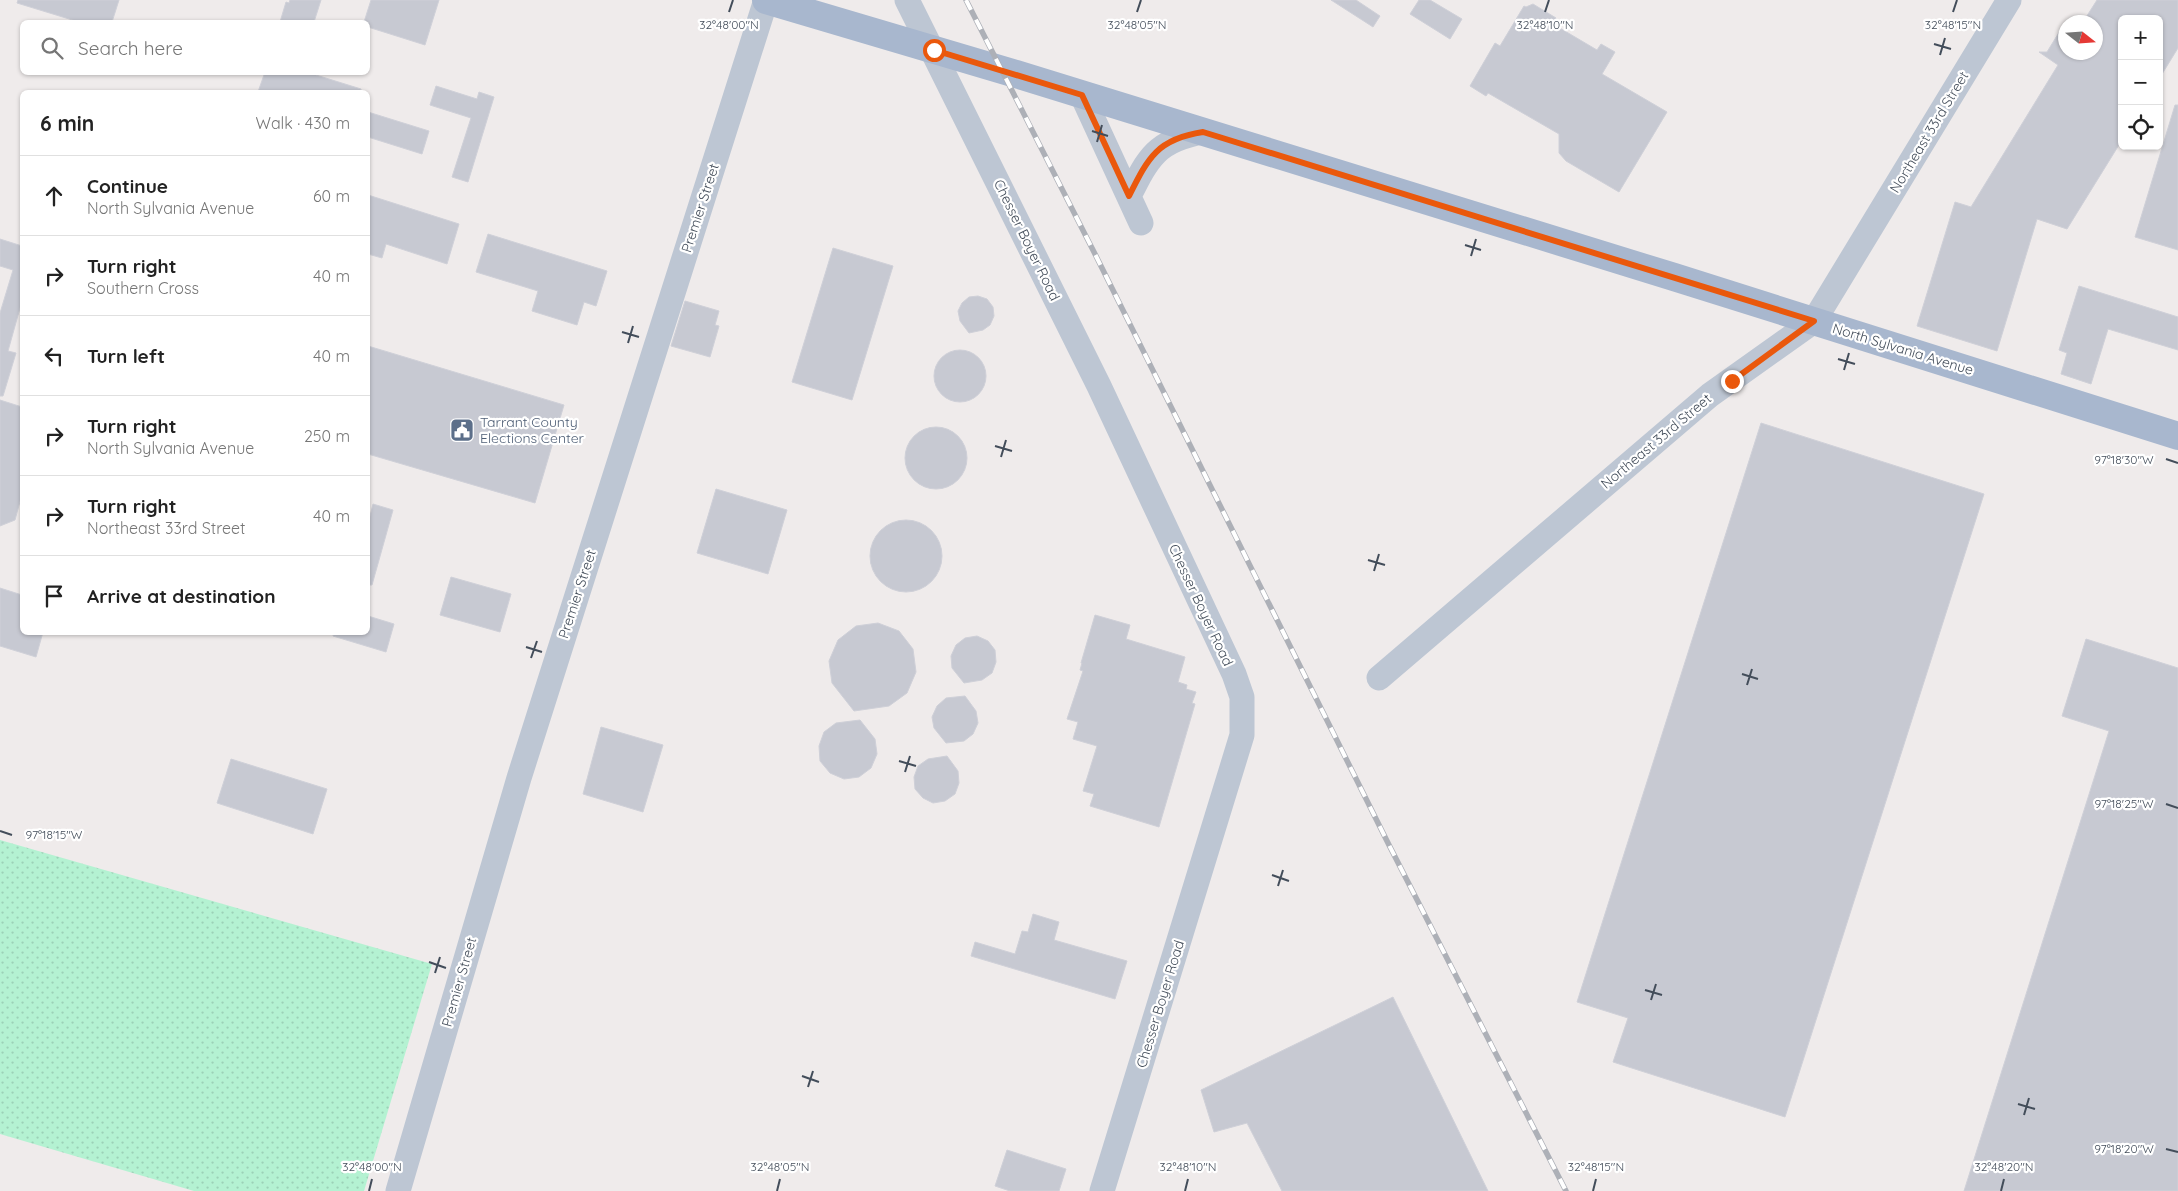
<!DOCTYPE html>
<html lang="en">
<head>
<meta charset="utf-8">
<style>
  :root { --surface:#fff; --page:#f2f2f2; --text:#222; --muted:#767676; --line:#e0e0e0 }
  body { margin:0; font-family:Quicksand,sans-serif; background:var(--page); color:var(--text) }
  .controls { position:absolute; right:15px; top:15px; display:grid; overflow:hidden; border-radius:8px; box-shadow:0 1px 4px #0004 }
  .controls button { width:45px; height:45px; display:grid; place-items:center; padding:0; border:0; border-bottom:1px solid var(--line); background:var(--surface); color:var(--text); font:25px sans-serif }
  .compass { position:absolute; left:2058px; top:15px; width:45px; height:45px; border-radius:50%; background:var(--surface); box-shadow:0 1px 4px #0004; rotate:107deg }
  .stop { position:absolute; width:15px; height:15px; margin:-11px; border:4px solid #ea580c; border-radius:50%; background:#fff }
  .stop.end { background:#ea580c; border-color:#fff; box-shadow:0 1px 5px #0008 }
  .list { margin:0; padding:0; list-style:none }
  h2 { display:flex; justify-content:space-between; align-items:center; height:65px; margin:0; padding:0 20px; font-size:21px }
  h2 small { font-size:16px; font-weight:400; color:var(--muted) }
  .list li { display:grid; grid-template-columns:32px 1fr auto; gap:15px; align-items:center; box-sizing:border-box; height:80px; padding:0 20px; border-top:1px solid var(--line) }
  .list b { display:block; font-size:19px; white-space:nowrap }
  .list p { margin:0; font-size:16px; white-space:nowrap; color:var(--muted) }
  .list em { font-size:16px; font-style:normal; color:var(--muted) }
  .icon { flex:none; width:28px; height:28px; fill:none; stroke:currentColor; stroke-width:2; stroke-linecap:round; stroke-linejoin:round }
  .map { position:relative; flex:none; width:2178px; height:1191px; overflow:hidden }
  .search { position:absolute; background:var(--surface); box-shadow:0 1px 4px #0004; left:20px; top:20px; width:350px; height:55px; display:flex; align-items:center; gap:12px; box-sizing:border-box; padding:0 18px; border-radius:8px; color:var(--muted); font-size:19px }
  .panel { position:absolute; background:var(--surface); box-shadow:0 1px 4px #0004; left:20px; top:90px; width:350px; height:545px; border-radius:8px }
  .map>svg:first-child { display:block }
  .grass { fill:url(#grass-dots) }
  .building { fill:#c7c9d2; stroke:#cfd0d8 }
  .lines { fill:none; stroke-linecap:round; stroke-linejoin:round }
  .minor { stroke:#bdc6d3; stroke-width:25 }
  .major { stroke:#a8b7ce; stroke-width:28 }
  .rail-casing { stroke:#adb0b7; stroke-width:5.5 }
  .rail { stroke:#fff; stroke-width:4; stroke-dasharray:11; stroke-linecap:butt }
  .route { stroke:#ea580c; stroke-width:6 }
  .ticks { fill:none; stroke:#434d5a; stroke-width:2 }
  .labels { text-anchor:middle; stroke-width:4.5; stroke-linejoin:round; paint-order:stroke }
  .street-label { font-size:14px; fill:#434d5a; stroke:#fff }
  .service-label { font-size:14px; fill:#4e5e75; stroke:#fff; text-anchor:start }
  .ticks-label { font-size:12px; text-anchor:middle; fill:#434d5a; stroke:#fff; stroke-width:4.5; stroke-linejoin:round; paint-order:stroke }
</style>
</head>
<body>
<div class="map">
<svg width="2178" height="1191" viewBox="0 0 2178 1191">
  <defs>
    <pattern id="grass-dots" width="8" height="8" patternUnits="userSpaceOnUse" patternTransform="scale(1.25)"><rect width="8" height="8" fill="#b4f2d2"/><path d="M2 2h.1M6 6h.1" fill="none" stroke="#9cd1b7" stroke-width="1.8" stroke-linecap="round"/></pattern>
  </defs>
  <rect width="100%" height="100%" fill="#efebeb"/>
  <!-- grass -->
  <path class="grass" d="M 0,840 L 432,964 L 364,1191 L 194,1191 L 0,1134 Z"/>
  <!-- building -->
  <path class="building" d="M 18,0 L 119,0 L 112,22 L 79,22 L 17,3 Z
    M 290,0 L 321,0 L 314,22 L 280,22 L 286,2 L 289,3 Z
    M 371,0 L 439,0 L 425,45 L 368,27 L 368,22 L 364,22 Z
    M 1331,0 L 1356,0 L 1380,16 L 1373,27 Z
    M 1419,0 L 1430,0 L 1462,19 L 1450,39 L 1410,14 Z
    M 2097,0 L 2178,0 L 2178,48 L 2159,79 L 2159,19 L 2122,19 L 2122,140 L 2067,229 L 2037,219 L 1997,351 L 1917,326 L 1955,202 L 1971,207 L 2058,65 L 2039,52 L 2047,52 L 2066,21 L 2066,52 L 2096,52 L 2096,22 L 2083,22 Z
    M 1533,4 L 1556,18 L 1553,24 L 1597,50 L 1601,44 L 1615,52 L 1602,74 L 1667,112 L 1619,192 L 1566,161 L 1559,153 L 1559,134 L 1488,93 L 1486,96 L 1470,86 L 1495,43 L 1500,46 L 1524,6 L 1526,7 Z
    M 265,72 L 317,72 L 316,75 L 361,89 L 361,92 L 258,92 Z
    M 436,86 L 477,99 L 479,92 L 494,97 L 468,182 L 452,177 L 471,118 L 430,105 Z
    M 2175,105 L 2178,105 L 2178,250 L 2135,237 Z
    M 368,112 L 429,131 L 422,154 L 368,137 Z
    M 368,195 L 459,224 L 447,264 L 386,244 L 382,258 L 368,254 Z
    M 488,234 L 607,271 L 596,306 L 584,302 L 577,325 L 532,311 L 538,291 L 476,272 Z
    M 0,239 L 22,246 L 22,301 L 8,351 L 16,353 L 3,396 L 0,396 L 0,313 L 13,270 L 0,266 Z
    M 833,248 L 893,266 L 852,400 L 792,382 Z
    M 2079,286 L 2178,317 L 2178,350 L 2108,329 L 2091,384 L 2061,374 L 2067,353 L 2059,350 Z
    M 978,296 L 987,299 L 993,307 L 994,316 L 990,325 L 983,330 L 969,333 L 960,321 L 958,311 L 962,303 L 969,297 Z
    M 685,301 L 719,311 L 715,325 L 719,326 L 710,357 L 671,346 Z
    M 368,346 L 564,405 L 535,503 L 368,454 Z
    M934 376a26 26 0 1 1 52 0a26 26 0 1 1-52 0Z
    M 0,400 L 22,407 L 22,494 L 15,520 L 0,526 Z
    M 1761,423 L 1984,494 L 1785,1117 L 1613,1062 L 1628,1018 L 1577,1002 Z
    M905 458a31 31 0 1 1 62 0a31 31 0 1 1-62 0Z
    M 716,489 L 787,510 L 768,574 L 697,553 Z
    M 373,504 L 393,510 L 372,585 L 368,585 L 368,524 Z
    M870 556a36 36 0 1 1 72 0a36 36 0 1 1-72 0Z
    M 451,577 L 511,594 L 500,632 L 440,615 Z
    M 0,588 L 22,595 L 22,632 L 43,632 L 36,657 L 0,646 Z
    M 1095,615 L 1130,625 L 1126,639 L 1185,657 L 1178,682 L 1187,685 L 1186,689 L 1196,692 L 1192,703 L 1195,704 L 1159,827 L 1090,806 L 1094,794 L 1083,791 L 1097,746 L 1073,739 L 1078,722 L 1067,719 L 1083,671 L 1080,670 L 1082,663 L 1081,663 Z
    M 368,616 L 394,624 L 386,652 L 333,636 L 334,632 L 368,632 Z
    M 878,623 L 899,631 L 913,649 L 916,672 L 907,693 L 889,706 L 854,711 L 832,683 L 829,661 L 838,640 L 856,626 Z
    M 977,636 L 988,641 L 995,650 L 996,662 L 992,673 L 982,680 L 964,683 L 952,668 L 951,656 L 956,645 L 965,638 Z
    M 2086,639 L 2178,668 L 2178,1191 L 1964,1191 L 2109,731 L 2062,716 Z
    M 965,696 L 976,711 L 978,723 L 973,734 L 964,741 L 946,743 L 934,728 L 932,717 L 937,706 L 946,698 Z
    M 860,720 L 875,739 L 877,754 L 871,768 L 859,777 L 844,779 L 830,773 L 820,761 L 819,746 L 824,732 L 836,723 Z
    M 601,727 L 663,745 L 643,812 L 583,794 Z
    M 947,756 L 958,771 L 959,783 L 955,794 L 945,801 L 933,803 L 923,798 L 915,789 L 914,777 L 918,766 L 928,759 Z
    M 231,759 L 327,789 L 313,834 L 217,803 Z
    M 1033,914 L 1059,922 L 1054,940 L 1127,961 L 1115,999 L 971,956 L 975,942 L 1015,954 L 1022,931 L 1028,932 Z
    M 1393,997 L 1488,1191 L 1282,1191 L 1247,1123 L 1214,1132 L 1201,1090 Z
    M 1007,1150 L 1066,1169 L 1059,1191 L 1010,1191 L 995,1186 Z"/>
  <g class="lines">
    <!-- minor -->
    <path class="minor" d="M 907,0 L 1099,386 L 1234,674 L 1242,697 L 1242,735 L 1102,1191
      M 1082,95 L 1141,223
      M 1129,196 C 1148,158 1157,140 1203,132
      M 1379,678 L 1710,395 L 1814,321 L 2009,0
      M 398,1191 L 519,778 L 766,0"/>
    <!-- major -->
    <path class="major" d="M 766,0 L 1016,74 L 1674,277 L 2178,436"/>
    <!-- rail casing -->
    <g class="rail-casing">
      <path id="rail" d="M 966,0 L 1095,254 L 1389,845 L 1566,1191"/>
    </g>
    <!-- rail -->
    <use href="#rail" class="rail"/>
  </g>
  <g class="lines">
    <!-- route -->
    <path class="route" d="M 934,50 L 1082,95 L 1129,196 C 1148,158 1157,139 1203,132 L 1814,321 L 1732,381"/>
  </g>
  <!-- ticks -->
  <path class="ticks" d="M 729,12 L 733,0M 1137,12 L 1141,0M 1545,12 L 1549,0M 1953,12 L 1957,0M 1934,44 L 1951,49M 1940,55 L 1945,38M 1092,131 L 1108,136M 1097,142 L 1102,125M 1465,245 L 1481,250M 1471,256 L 1476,239M 622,332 L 639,337M 628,343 L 633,326M 1838,359 L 1855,364M 1844,370 L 1849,353M 995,446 L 1012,451M 1001,457 L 1006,440M 2166,459 L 2178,463M 1368,560 L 1385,565M 1374,571 L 1379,554M 526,647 L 542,652M 531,658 L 537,641M 1742,674 L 1758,679M 1747,685 L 1752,669M 899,761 L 916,766M 905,772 L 910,756M 2166,804 L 2178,808M 0,831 L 12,835M 1272,875 L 1289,881M 1278,886 L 1283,870M 429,962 L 446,968M 435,973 L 440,957M 1645,990 L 1662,995M 1651,1000 L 1656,984M 802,1076 L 819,1082M 808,1087 L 813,1071M 2018,1104 L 2035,1109M 2024,1115 L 2029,1098M 2166,1149 L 2178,1152M 369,1191 L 372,1179M 777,1191 L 780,1179M 1185,1191 L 1188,1179M 1593,1191 L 1596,1179M 2001,1191 L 2004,1179"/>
  <!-- icons -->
  <defs>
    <g id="civic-square" transform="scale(1.25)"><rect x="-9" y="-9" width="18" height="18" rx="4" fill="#5c6f8a" stroke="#fff"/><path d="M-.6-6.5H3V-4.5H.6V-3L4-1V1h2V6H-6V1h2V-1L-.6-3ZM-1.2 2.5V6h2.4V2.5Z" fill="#fff"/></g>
  </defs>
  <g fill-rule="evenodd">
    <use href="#civic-square" x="462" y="430"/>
  </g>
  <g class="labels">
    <!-- street labels -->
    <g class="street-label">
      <text transform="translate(1929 132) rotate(-59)" y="5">Northeast 33rd Street</text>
      <text transform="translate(700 208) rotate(-72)" y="5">Premier Street</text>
      <text transform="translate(1027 240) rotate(64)" y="5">Chesser Boyer Road</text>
      <text transform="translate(1903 349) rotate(17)" y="5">North Sylvania Avenue</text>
      <text transform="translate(1656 441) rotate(-40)" y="5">Northeast 33rd Street</text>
      <text transform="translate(577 594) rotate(-72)" y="5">Premier Street</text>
      <text transform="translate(1201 605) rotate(65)" y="5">Chesser Boyer Road</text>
      <text transform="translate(459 982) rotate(-74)" y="5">Premier Street</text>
      <text transform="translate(1160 1004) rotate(-73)" y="5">Chesser Boyer Road</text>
    </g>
    <!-- service labels -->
    <g class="service-label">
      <text x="480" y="427">Tarrant County<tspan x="480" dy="16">Elections Center</tspan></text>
    </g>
  </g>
  <g class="ticks-label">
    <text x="729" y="29">32°48'00"N</text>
    <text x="1137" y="29">32°48'05"N</text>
    <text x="1545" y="29">32°48'10"N</text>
    <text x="1953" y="29">32°48'15"N</text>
    <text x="2124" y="464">97°18'30"W</text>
    <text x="2124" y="808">97°18'25"W</text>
    <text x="54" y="839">97°18'15"W</text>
    <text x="2124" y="1153">97°18'20"W</text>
    <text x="372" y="1171">32°48'00"N</text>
    <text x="780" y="1171">32°48'05"N</text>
    <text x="1188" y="1171">32°48'10"N</text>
    <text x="1596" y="1171">32°48'15"N</text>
    <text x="2004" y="1171">32°48'20"N</text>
  </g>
</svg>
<div class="controls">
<button>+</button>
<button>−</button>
<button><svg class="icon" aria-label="locate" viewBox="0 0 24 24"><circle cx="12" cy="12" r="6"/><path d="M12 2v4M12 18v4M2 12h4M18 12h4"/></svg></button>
</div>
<svg class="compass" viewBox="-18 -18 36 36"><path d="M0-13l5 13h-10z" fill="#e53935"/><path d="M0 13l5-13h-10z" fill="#767676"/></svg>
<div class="stop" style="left:934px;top:50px"></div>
<div class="stop end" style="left:1732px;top:381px"></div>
<div class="search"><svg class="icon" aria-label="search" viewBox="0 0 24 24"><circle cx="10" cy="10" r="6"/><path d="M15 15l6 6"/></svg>Search here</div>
<section class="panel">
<h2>6 min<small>Walk · 430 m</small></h2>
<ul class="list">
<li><svg class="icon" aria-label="ahead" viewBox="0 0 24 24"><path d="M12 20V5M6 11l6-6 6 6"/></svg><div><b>Continue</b><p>North Sylvania Avenue</p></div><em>60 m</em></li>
<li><svg class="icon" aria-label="right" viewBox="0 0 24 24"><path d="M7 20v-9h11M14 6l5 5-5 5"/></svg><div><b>Turn right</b><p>Southern Cross</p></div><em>40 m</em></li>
<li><svg class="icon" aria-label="left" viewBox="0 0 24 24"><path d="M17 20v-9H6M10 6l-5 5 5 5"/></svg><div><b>Turn left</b></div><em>40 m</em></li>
<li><svg class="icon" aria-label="right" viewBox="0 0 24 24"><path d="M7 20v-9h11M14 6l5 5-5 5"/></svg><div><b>Turn right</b><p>North Sylvania Avenue</p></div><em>250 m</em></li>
<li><svg class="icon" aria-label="right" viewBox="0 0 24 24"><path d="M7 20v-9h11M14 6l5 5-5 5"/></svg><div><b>Turn right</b><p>Northeast 33rd Street</p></div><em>40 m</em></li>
<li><svg class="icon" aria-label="arrive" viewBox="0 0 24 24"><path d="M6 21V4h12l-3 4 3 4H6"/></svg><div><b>Arrive at destination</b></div></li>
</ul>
</section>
</div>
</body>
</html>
